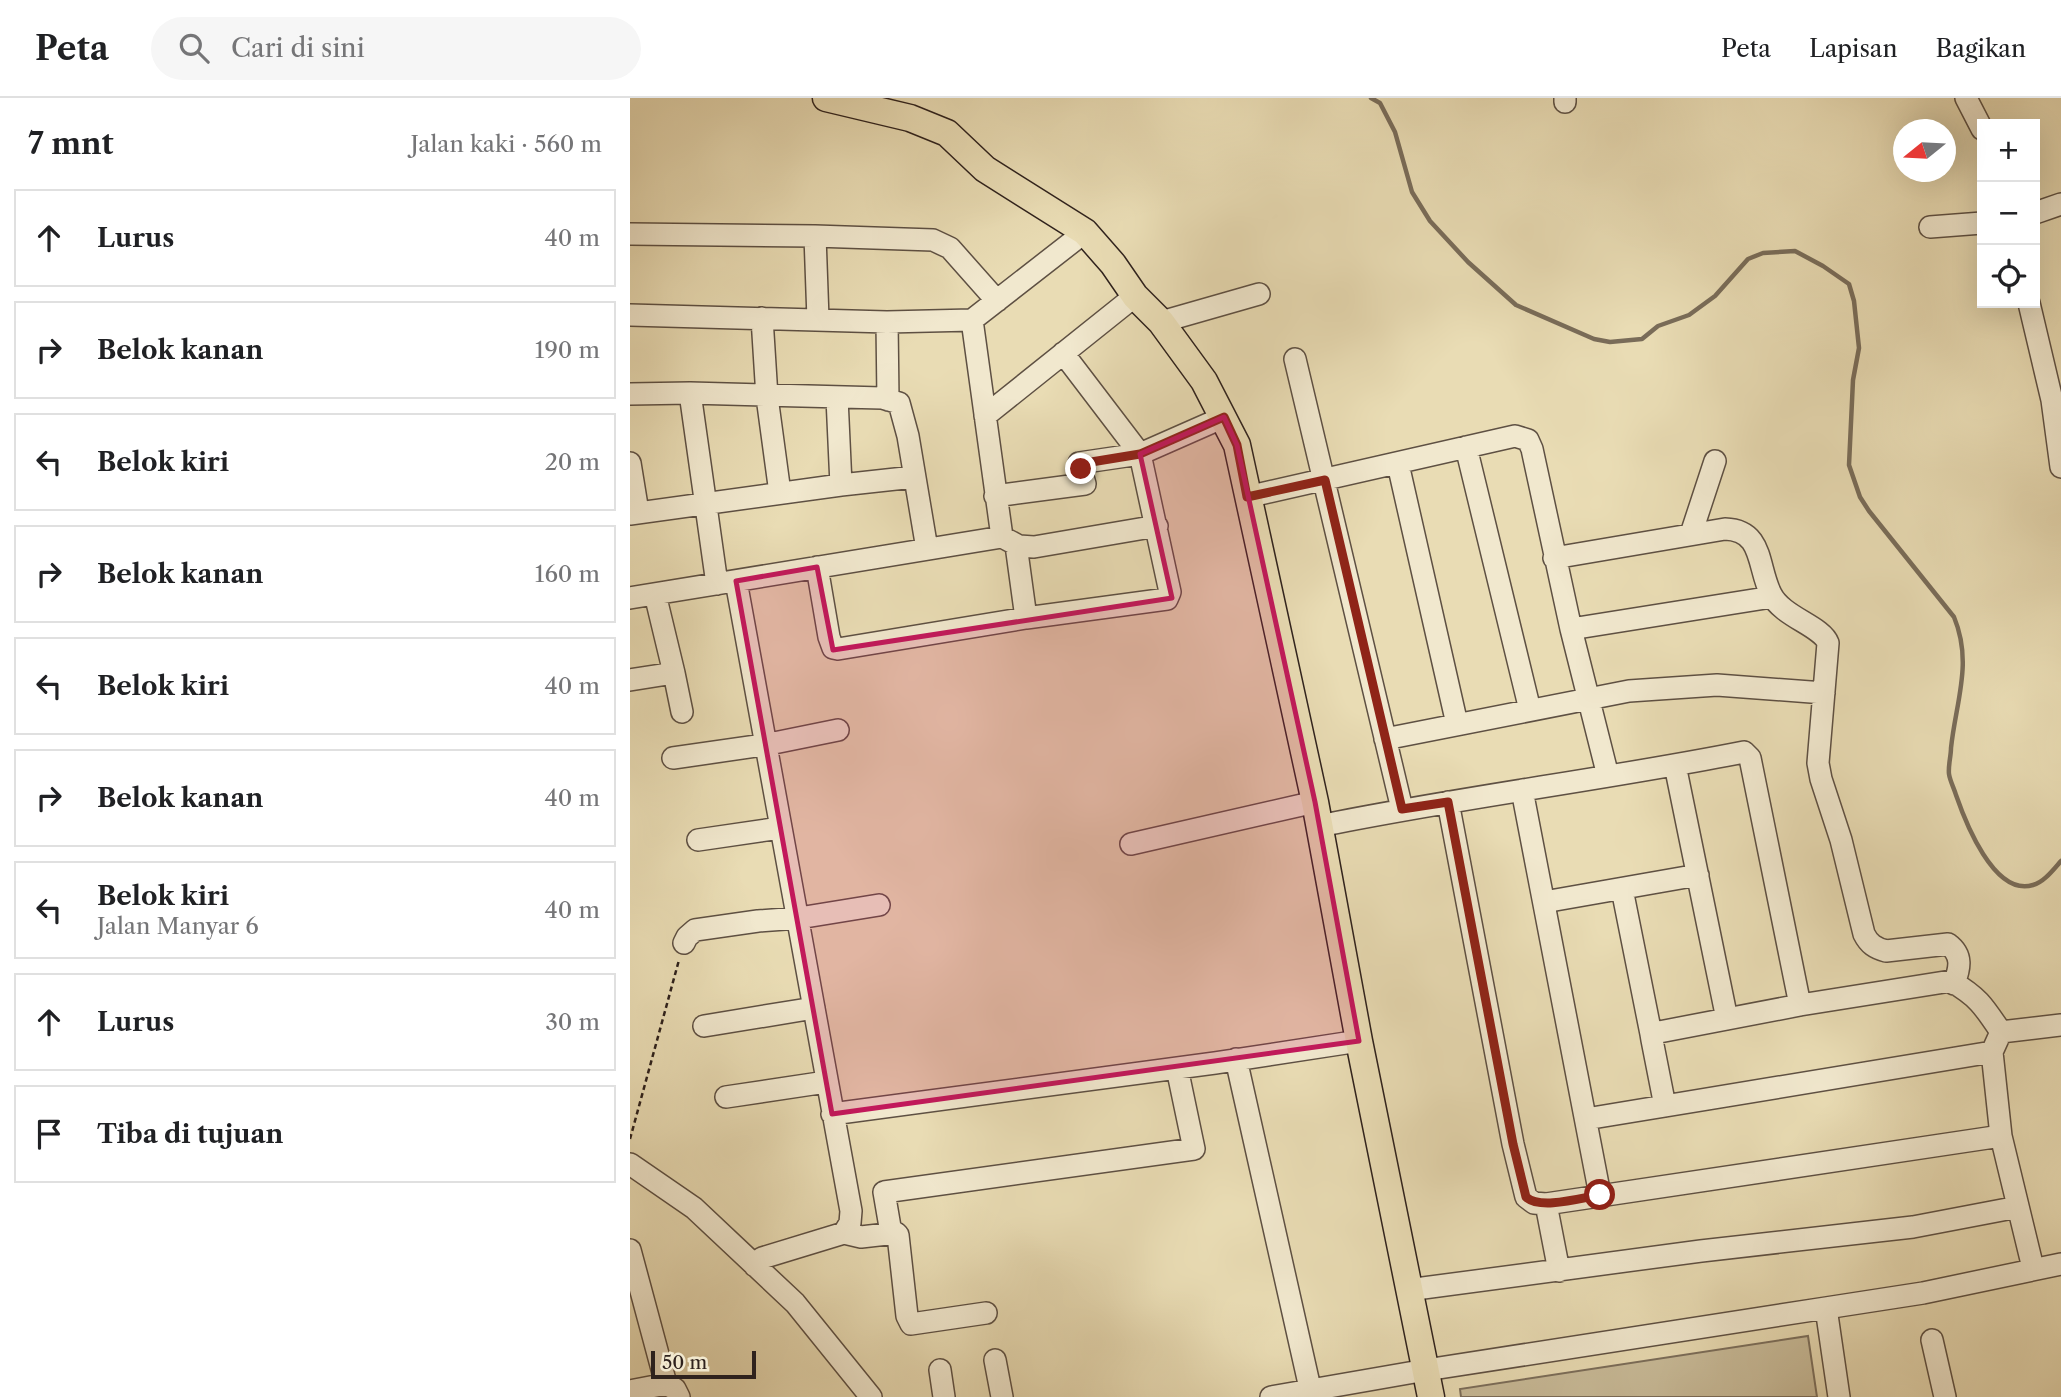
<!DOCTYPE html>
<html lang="id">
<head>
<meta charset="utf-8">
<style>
  :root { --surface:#fff; --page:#f6f6f6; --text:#202124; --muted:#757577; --line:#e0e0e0 }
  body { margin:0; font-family:"Libre Caslon Text",serif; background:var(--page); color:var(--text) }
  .controls { position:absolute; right:21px; top:21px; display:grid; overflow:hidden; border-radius:0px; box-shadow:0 7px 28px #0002 }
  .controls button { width:63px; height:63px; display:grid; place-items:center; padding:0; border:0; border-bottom:2px solid var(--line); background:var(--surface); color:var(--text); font:35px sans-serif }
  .compass { position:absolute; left:1263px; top:21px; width:63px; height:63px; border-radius:50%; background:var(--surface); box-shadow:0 7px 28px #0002; rotate:252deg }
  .scale { position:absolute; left:21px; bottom:18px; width:105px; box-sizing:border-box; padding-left:7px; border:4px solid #2f221d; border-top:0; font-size:19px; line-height:24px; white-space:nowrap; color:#2f221d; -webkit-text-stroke:5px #f1e8ce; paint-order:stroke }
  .stop { position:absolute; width:21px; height:21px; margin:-16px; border:5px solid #8f2418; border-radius:50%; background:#fff }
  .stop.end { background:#8f2418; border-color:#fff; box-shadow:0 2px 7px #0008 }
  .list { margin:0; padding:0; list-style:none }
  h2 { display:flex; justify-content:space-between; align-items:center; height:91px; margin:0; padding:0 28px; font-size:30px }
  h2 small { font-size:23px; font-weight:400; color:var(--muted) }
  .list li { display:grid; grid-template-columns:46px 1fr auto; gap:21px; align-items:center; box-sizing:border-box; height:98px; margin:0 14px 14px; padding:0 14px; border:2px solid var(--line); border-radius:0px }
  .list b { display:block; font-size:26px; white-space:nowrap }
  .list p { margin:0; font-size:23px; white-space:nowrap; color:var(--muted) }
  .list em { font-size:23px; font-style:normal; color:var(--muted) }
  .icon { flex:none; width:38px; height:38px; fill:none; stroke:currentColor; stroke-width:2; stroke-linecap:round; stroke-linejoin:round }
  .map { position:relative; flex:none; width:1431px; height:1299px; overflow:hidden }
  header { display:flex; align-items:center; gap:42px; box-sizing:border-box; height:98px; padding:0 35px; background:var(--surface); border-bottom:2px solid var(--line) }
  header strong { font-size:33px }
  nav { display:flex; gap:38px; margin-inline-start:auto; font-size:24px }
  .search { width:490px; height:63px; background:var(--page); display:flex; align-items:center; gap:18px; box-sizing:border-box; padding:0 24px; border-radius:38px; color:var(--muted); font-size:26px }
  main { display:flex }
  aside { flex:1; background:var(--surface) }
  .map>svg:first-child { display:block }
  .green { fill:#c9bc9a; stroke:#7c6f5c; stroke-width:2 }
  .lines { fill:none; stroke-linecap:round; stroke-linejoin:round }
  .stream { stroke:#796c59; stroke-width:4.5 }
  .minor-casing { stroke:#5e5043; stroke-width:24 }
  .major-casing { stroke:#2f221d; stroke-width:29 }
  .path { stroke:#2f221d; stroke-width:2.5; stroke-dasharray:5 3.5; stroke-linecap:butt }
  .minor { stroke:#f1e8ce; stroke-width:21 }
  .major { stroke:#e9dcb4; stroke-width:26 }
  .route { stroke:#8f2418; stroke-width:9 }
  .marked { fill:#c2185b; fill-opacity:0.2; stroke:#c2185b; stroke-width:5; stroke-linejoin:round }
</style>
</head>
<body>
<header>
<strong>Peta</strong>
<div class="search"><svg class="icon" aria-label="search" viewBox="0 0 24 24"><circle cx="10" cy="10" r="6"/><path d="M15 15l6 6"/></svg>Cari di sini</div>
<nav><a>Peta</a><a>Lapisan</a><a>Bagikan</a></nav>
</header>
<main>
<aside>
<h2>7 mnt<small>Jalan kaki · 560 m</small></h2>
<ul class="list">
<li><svg class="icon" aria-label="ahead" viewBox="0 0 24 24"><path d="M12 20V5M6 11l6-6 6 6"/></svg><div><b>Lurus</b></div><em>40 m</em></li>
<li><svg class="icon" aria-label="right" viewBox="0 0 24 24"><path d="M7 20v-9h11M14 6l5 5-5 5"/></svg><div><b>Belok kanan</b></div><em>190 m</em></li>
<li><svg class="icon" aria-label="left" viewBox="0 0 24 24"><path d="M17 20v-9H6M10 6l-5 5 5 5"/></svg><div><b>Belok kiri</b></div><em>20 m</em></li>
<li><svg class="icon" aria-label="right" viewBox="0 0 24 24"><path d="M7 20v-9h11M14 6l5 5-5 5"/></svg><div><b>Belok kanan</b></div><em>160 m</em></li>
<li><svg class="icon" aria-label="left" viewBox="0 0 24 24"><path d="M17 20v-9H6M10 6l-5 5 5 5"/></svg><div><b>Belok kiri</b></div><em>40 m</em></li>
<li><svg class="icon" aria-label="right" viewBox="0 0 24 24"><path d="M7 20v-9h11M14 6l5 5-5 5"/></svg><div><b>Belok kanan</b></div><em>40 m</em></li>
<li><svg class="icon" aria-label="left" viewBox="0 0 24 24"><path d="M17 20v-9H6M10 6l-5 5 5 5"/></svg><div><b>Belok kiri</b><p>Jalan Manyar 6</p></div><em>40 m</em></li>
<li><svg class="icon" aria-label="ahead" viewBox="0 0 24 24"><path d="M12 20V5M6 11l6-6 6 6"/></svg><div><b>Lurus</b></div><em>30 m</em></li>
<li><svg class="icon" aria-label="arrive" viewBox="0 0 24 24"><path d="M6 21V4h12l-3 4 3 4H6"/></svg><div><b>Tiba di tujuan</b></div></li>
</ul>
</aside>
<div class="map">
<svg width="1431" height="1299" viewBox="0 0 1431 1299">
  <rect width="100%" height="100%" fill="#e9dcb4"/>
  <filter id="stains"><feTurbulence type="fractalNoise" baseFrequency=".00286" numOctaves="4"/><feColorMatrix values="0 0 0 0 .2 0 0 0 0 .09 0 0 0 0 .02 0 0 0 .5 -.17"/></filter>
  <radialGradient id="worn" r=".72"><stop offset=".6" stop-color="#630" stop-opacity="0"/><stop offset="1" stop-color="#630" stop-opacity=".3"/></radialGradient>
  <!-- green -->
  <path class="green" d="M 1178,1238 L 1187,1299 L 831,1299 L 830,1291 Z"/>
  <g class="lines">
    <!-- stream -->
    <path class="stream" d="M 741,0 L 750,5 L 765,34 L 782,94 L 800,123 L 838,164 L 886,207 L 964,241 L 980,244 L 1012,241 L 1028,228 L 1059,217 L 1085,198 L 1118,161 L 1133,155 L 1165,153 L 1193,168 L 1219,186 L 1224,203 L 1229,250 L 1223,282 L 1219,367 L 1230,399 L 1239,413 L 1324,519 C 1343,565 1326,603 1321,650 C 1321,658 1318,668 1319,676 C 1320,683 1324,690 1326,697 C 1335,723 1364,799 1403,787 C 1414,784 1423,772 1431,763"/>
    <!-- minor casing -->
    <g class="minor-casing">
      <path id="minor" d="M 935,0 L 935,4
        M 1336,0 L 1352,31
        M 1405,115 L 1431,106
        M 1300,129 L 1352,125
        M 0,136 L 185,138 L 303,142 L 320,150 L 367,203
        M 185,138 L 188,221
        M 1399,205 L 1422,302 L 1431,369
        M 0,217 L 257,224 L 342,222 L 455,134
        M 132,220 L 137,299 L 150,395
        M 257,224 L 258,302
        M 531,224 L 629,196
        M 665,261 L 772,711
        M 60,295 L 252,300 L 269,305 L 278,338 L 297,451
        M 0,296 L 60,295 L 87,486
        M 207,300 L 211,387
        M 355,318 L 505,198
        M 836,349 L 900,612
        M 0,365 L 8,414
        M 768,366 L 827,626
        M 365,398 L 455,386 L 449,365 L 510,356 L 594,319
        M 617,399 L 885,338 L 898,342 L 902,351 L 941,531 L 978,678
        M 0,416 L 211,387 L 284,379
        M 1061,436 L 1085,363
        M 372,439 L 389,448 L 404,449 L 527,428
        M 386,447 L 396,520
        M 924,460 L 1095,431 C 1134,432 1127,469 1141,496 C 1152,519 1192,528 1198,545 L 1188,665 L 1191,681 L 1211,742 L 1234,836 C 1239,846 1245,850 1256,853 L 1318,846 C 1333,857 1330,870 1324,886
        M 187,469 L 199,539 L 203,550 L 208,551 L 396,520 L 537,501 L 540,494 L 510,356 L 433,255
        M 106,483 L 221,1113 L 220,1125 L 214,1135 L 132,1160 L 125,1168
        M 0,500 L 372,439 L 342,222
        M 941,531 L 1142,499
        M 44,575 L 52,614
        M 0,582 L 44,575 L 25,496
        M 755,641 L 999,593 L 1087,587 L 1194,595
        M 43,660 L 134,647 L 208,632
        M 1045,667 L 1097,921
        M 892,692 L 970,1097
        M 818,704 L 883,1046 L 896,1099 L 904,1105 L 916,1106 L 1371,1038
        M 689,728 C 830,699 973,682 1114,654 L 1120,660 L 1170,907
        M 68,742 L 150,730
        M 501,746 L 685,704
        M 992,791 L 1021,936
        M 914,804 L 1068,777
        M 54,845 L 57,839 L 65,832 L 128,823 L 169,820 L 249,807
        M 74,928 L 184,910
        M 1371,934 L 1431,927
        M 606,961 L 682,1299
        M 96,999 L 196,984
        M 1035,1008 L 1022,942 L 1021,936 L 1024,935 L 1170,907 L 1321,883 C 1348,899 1353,907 1371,934 L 1362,954 L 1371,1038 L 1403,1170
        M 202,1016 L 585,965 L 729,943
        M 956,1021 L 1362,954
        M 0,1066 L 64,1110 L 165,1205 L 241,1299
        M 916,1106 L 929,1173
        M 260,1129 L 254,1094 L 564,1051 L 547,970
        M 214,1135 L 231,1139 L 266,1135 L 268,1137 L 277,1218 L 281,1226 L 356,1215
        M 0,1152 L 36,1286
        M 778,1192 L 1071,1153 L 1283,1129 L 1388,1109
        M 1196,1210 L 1293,1195 L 1431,1166
        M 1302,1242 L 1315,1299
        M 365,1262 L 372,1299
        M 310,1272 L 314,1299
        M 0,1293 L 36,1286 L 45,1291 L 49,1299
        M 641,1299 L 796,1272 L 1196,1210 L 1209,1299"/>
    </g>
    <!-- major casing -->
    <g class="major-casing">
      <path id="major" d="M 196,0 L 280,20 L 317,35 L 355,71 L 455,134 L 483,166 L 505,198 L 531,224 L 574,283 L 607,347 L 685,704 L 729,943 L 801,1299"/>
    </g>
    <!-- path -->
    <path class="path" d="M 0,1041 L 49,862"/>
    <!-- minor -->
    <use href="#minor" class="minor"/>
    <!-- major -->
    <use href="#major" class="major"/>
  </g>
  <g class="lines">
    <!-- route -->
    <path class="route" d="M 451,371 L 449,366 L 510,356 L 594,319 L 607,347 L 617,399 L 695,382 L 772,711 L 818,704 L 883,1046 L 896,1099 C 910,1112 951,1100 970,1097"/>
  </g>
  <!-- marked area -->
  <path class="marked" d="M 594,319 L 607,347 L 685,704 L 729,943 L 202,1016 L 106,483 L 187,469 L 203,552 L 542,500 L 510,356 Z"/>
  <rect width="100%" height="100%" filter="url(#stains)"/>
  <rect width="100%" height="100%" fill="url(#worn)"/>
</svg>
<div class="controls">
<button>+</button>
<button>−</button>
<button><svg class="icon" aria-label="locate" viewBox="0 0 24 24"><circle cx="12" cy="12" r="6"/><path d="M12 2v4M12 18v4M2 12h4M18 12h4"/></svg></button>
</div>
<svg class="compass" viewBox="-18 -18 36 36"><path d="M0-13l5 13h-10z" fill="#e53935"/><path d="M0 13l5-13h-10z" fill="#757577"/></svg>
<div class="scale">50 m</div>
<div class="stop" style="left:970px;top:1097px"></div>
<div class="stop end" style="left:451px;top:371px"></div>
</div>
</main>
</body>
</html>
